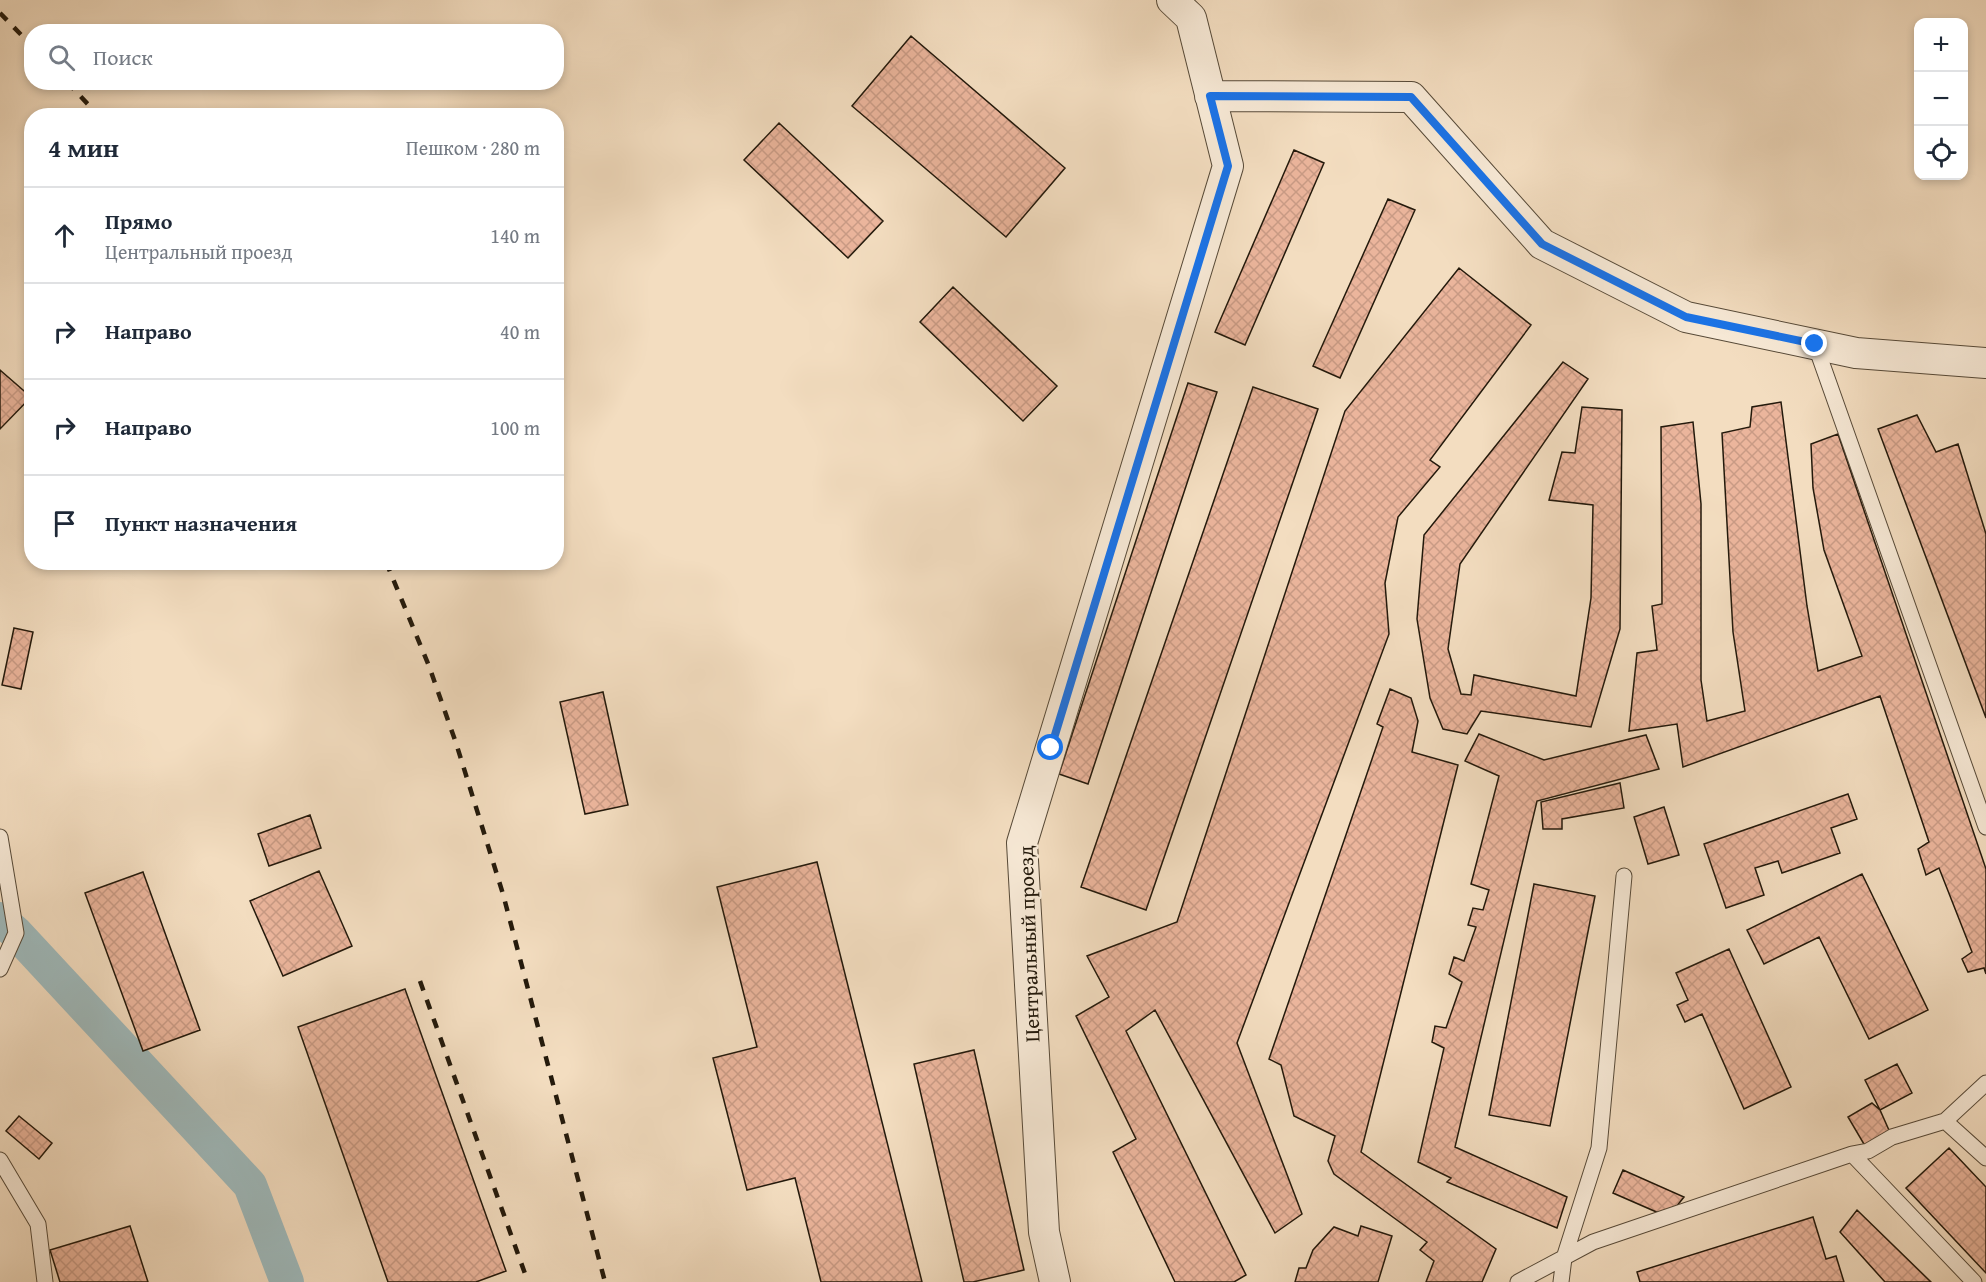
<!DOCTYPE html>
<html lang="ru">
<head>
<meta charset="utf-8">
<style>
  :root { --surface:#fff; --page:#f6f6f7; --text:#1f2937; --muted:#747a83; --line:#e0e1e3 }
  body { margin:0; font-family:"Gentium Book Plus",serif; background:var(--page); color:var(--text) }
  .controls { position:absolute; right:18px; top:18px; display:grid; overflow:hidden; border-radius:12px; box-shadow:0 3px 9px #0003 }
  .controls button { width:54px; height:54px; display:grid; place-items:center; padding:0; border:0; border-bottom:2px solid var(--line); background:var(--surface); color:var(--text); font:30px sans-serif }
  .stop { position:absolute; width:18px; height:18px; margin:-14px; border:4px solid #1a73e8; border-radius:50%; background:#fff }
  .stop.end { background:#1a73e8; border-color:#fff; box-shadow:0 2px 6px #0008 }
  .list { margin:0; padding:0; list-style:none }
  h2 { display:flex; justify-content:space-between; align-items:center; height:78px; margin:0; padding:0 24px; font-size:26px }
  h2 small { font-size:20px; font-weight:400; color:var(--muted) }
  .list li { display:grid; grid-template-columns:39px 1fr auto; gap:18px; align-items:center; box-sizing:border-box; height:96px; padding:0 24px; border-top:2px solid var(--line) }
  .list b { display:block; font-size:22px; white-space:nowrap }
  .list p { margin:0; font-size:20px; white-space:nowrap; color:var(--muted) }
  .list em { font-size:20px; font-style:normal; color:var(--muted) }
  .icon { flex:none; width:33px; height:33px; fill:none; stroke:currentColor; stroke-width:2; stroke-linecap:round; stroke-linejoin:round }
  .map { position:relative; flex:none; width:1986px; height:1282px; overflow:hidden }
  .search { position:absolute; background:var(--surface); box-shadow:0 3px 9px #0003; left:24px; top:24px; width:540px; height:66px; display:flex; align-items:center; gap:15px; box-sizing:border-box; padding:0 21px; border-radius:24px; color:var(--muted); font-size:22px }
  .panel { position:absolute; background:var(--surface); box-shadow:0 3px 9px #0003; left:24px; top:108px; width:540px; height:462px; border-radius:24px }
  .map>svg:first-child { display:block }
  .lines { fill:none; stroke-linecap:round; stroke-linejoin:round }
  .canal { stroke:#9fbabc; stroke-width:34 }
  .building { fill:url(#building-cross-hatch); stroke:#23190b; stroke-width:1.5 }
  .lane-casing { stroke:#574a38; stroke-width:17 }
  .street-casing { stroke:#574a38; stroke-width:32 }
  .lane { stroke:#f7e9d6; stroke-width:15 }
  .street { stroke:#f7e9d6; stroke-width:30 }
  .rail { stroke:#23190b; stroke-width:4.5; stroke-dasharray:10 10; stroke-linecap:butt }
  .route { stroke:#1a73e8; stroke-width:8 }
  .labels { text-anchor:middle; stroke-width:4.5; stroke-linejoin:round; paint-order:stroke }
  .street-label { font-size:21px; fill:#23190b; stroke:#f7e9d6 }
</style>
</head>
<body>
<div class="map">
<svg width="1986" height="1282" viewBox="0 0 1986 1282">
  <defs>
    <pattern id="building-cross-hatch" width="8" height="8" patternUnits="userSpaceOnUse" patternTransform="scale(1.5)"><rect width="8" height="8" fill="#ebb59c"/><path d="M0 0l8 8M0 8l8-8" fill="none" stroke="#c99b85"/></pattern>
  </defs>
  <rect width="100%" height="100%" fill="#f3ddc0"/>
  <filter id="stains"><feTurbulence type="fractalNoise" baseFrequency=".00333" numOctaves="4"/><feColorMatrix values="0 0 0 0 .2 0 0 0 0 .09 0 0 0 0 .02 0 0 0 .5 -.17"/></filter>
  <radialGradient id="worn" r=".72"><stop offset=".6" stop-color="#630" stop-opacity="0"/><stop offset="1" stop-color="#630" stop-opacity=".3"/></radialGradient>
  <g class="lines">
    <!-- canal -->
    <path class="canal" d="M 0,919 L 16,933 L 250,1185 L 287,1282"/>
  </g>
  <!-- building -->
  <path class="building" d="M 911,36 L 1065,168 L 1006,237 L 852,106 Z
    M 779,123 L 883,221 L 848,258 L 744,160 Z
    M 1294,150 L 1324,163 L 1245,345 L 1215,332 Z
    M 1388,199 L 1415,210 L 1340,378 L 1313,366 Z
    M 1459,268 L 1531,325 L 1430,460 L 1440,467 L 1398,517 L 1385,583 L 1389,634 L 1237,1043 L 1302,1214 L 1275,1233 L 1155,1010 L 1126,1031 L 1246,1275 L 1234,1282 L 1175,1282 L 1113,1152 L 1136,1139 L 1076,1016 L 1109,997 L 1087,956 L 1177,922 L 1345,411 Z
    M 953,287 L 1057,386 L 1023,421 L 920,322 Z
    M 1563,362 L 1588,379 L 1460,564 L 1448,649 L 1461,694 L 1471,695 L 1474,675 L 1576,696 L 1591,598 L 1593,505 L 1549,500 L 1562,452 L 1575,453 L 1582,407 L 1622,410 L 1620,629 L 1591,727 L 1481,711 L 1467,734 L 1443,729 L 1430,698 L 1417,619 L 1424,535 Z
    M 0,370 L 31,397 L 0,429 Z
    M 1188,383 L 1217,392 L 1088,784 L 1059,774 Z
    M 1253,387 L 1318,409 L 1146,910 L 1081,887 Z
    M 1781,402 L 1807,606 L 1818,671 L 1862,656 L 1824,550 L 1813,488 L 1811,444 L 1838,434 L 1986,869 L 1986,974 L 1984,968 L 1968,972 L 1962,959 L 1972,952 L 1939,868 L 1926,875 L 1918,849 L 1929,842 L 1880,696 L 1683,767 L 1677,724 L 1629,731 L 1637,653 L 1657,650 L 1652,606 L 1662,604 L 1661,427 L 1693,422 L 1701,504 L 1701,680 L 1707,721 L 1745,711 L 1733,632 L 1722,433 L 1750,427 L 1752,407 Z
    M 1917,415 L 1936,452 L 1958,444 L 1986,534 L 1986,718 L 1878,429 Z
    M 14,628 L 33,632 L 21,689 L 2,685 Z
    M 1390,689 L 1411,698 L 1418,721 L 1412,752 L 1458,765 L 1361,1152 L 1496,1249 L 1482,1282 L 1426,1282 L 1434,1261 L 1420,1250 L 1427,1242 L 1334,1174 L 1328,1161 L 1335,1136 L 1294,1116 L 1281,1065 L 1269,1059 L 1383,727 L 1377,724 Z
    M 603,692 L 628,805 L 585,814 L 560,702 Z
    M 1479,734 L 1544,760 L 1646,735 L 1659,769 L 1537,801 L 1455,1147 L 1567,1197 L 1557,1228 L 1447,1182 L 1451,1178 L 1418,1162 L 1444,1048 L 1432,1042 L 1435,1026 L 1446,1028 L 1462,982 L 1449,974 L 1454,957 L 1464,961 L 1476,927 L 1468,925 L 1473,908 L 1483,910 L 1489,890 L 1471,884 L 1499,776 L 1465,761 Z
    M 1620,783 L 1624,808 L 1562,819 L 1562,829 L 1543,829 L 1541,802 Z
    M 1848,794 L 1857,819 L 1831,828 L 1840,853 L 1782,873 L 1778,861 L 1755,868 L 1764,895 L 1726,908 L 1704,844 Z
    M 1664,807 L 1679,855 L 1648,864 L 1634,817 Z
    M 310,815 L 321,848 L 269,866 L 258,834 Z
    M 817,862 L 922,1282 L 821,1282 L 795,1178 L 747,1190 L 713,1058 L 757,1047 L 717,887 Z
    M 319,871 L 352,946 L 283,976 L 250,901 Z
    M 143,872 L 200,1030 L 143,1051 L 85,893 Z
    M 1862,874 L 1928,1010 L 1869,1039 L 1819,937 L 1764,964 L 1747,930 Z
    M 1534,884 L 1595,896 L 1550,1126 L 1489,1115 Z
    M 1729,949 L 1791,1087 L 1744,1109 L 1702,1014 L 1685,1022 L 1677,1005 L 1688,1000 L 1676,973 Z
    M 405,989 L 506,1271 L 476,1282 L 388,1282 L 298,1027 Z
    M 974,1050 L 1024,1270 L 973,1282 L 964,1282 L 914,1064 Z
    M 1897,1064 L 1912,1093 L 1880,1110 L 1865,1080 Z
    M 1872,1103 L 1880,1110 L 1892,1137 L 1868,1151 L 1848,1117 Z
    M 19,1116 L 52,1143 L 39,1159 L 6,1131 Z
    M 1949,1148 L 1986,1187 L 1986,1273 L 1906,1188 Z
    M 1623,1170 L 1684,1197 L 1668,1217 L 1613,1193 Z
    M 1857,1210 L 1931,1282 L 1885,1282 L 1840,1232 Z
    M 1813,1217 L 1826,1259 L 1836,1256 L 1844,1282 L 1640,1282 L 1637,1272 Z
    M 130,1226 L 148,1282 L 60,1282 L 50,1250 Z
    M 1361,1226 L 1392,1236 L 1378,1282 L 1295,1282 L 1299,1268 L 1306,1268 L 1313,1250 L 1334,1227 L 1358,1236 Z"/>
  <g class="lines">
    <!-- lane casing -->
    <g class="lane-casing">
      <path id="lane" d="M 1815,344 L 1986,827
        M 0,837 L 16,933 L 0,969
        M 1945,1121 L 1986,1158
        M 1852,1154 L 1868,1151 L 1892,1137 L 1945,1121 L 1986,1083
        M 0,1160 L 38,1224 L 45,1282
        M 1518,1282 L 1593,1242 L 1852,1154 L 1974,1282
        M 1561,1282 L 1564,1258 L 1599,1148 L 1624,876"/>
    </g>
    <!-- street casing -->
    <g class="street-casing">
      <path id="street" d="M 1210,96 L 1411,97 L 1542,244 L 1686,317 L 1856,353 L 1986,363
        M 1055,1282 L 1044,1232 L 1022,843 L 1228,166 L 1191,18 L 1172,0"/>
    </g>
    <!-- lane -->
    <use href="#lane" class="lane"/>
    <!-- street -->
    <use href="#street" class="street"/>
    <!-- rail -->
    <path class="rail" d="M 0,13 L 32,46
      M 67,82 L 99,116
      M 386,562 L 429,666 L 456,743 L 503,894 L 605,1282
      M 420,981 L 528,1282"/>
  </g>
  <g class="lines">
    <!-- route -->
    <path class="route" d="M 1051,748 L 1228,166 L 1210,96 L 1411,97 L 1542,244 L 1686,317 L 1815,344"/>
  </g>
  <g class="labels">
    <!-- street labels -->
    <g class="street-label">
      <text transform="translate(1029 944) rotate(-92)" y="7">Центральный проезд</text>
    </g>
  </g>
  <rect width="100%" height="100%" filter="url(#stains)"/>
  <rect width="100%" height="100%" fill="url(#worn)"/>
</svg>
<div class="controls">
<button>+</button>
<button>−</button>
<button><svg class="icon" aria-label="locate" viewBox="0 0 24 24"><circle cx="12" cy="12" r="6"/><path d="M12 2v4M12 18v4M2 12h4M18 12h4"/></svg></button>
</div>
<div class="stop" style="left:1051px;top:748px"></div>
<div class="stop end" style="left:1815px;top:344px"></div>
<div class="search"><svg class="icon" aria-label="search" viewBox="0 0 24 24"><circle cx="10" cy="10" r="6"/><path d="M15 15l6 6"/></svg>Поиск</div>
<section class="panel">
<h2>4 мин<small>Пешком · 280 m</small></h2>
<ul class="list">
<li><svg class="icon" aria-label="ahead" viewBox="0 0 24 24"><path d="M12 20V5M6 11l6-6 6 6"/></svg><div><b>Прямо</b><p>Центральный проезд</p></div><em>140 m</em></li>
<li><svg class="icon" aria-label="right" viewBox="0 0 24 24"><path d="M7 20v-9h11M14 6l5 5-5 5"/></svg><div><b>Направо</b></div><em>40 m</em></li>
<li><svg class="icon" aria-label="right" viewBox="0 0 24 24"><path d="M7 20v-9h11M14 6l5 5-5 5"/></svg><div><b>Направо</b></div><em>100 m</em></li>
<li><svg class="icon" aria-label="arrive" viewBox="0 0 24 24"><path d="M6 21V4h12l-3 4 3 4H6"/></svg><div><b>Пункт назначения</b></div></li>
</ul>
</section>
</div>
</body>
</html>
